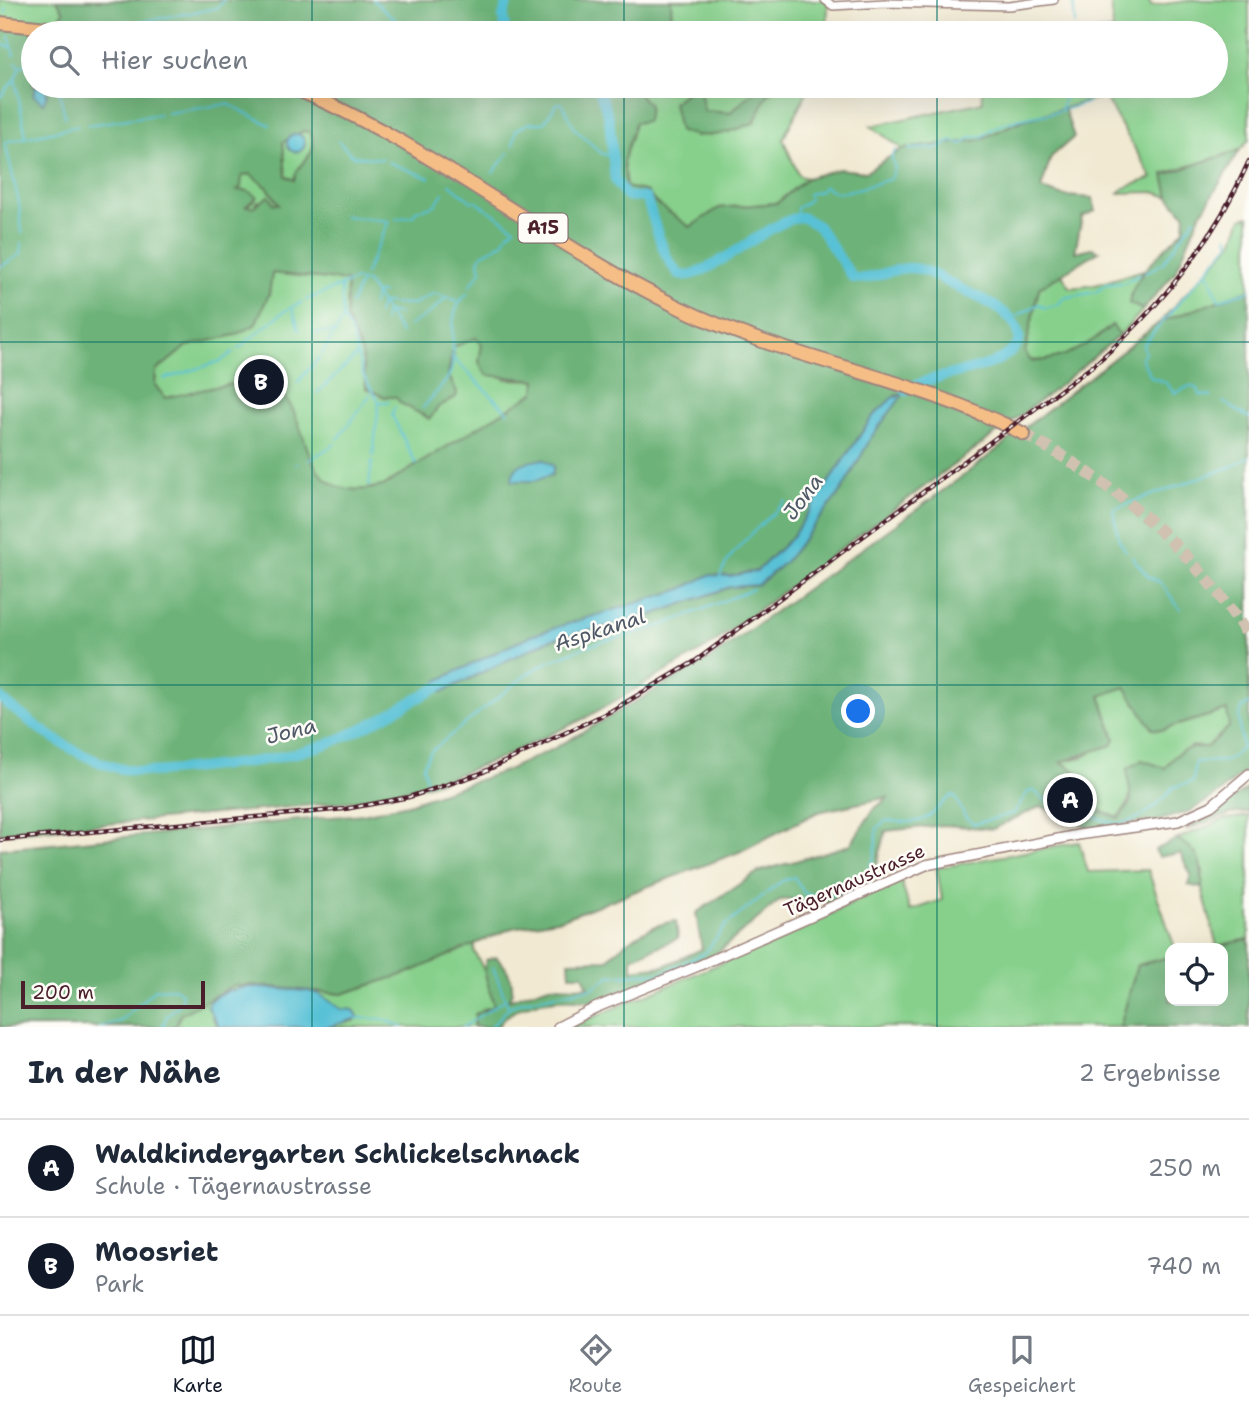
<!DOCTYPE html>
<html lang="de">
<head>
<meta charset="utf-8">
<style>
  :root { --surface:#fff; --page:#f2f2f3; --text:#1f2937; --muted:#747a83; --line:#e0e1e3; --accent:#111827 }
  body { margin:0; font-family:"Shantell Sans",sans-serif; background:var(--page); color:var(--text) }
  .controls { position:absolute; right:21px; bottom:21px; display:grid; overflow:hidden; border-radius:14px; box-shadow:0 7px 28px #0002 }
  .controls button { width:63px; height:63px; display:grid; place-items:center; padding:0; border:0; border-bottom:2px solid var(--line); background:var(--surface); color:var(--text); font:35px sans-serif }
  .scale { position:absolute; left:21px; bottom:18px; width:184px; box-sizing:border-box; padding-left:7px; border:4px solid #4a1f2b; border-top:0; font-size:19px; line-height:24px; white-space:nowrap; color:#4a1f2b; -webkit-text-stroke:5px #fdfcf7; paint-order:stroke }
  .you { position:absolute; left:859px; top:712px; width:24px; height:24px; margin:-18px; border:5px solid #fff; border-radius:50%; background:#1a73e8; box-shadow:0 0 0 10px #1a73e833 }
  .badge { display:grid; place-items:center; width:46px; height:46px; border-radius:50%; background:var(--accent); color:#fff; font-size:23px; font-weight:700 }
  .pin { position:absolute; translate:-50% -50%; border:4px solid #fff; box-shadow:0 2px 7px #0006 }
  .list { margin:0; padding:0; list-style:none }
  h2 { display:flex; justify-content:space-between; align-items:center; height:91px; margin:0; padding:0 28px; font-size:30px }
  h2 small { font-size:23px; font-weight:400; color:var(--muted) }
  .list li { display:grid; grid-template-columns:46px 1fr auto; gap:21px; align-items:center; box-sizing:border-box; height:98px; padding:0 28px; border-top:2px solid var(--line) }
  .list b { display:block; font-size:26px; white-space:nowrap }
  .list p { margin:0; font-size:23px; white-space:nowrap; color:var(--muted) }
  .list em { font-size:23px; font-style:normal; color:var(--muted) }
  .icon { flex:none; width:38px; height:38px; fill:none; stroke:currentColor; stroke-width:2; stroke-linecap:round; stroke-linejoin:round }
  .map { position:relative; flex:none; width:1249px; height:1027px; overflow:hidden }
  .search { position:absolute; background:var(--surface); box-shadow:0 7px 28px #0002; left:21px; right:21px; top:21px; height:77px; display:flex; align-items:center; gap:18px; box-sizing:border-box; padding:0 24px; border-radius:38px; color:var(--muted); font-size:26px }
  .sheet { height:287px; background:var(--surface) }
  nav { display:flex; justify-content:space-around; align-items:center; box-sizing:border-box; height:98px; border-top:2px solid var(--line); background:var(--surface); font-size:19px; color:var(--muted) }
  nav a { display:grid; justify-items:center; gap:4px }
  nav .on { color:var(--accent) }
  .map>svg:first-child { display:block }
  .green { fill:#87d08c; stroke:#68785c; stroke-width:2 }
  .forest { fill:#6db278; stroke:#5c6852; stroke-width:2; fill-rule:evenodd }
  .water { fill:#59c1d6; stroke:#527080; stroke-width:2 }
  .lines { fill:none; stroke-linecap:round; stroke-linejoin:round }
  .stream { stroke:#59c1d6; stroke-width:2 }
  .river { stroke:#59c1d6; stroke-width:10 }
  .trunk-tunnel { stroke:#d0c1b0; stroke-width:12; stroke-dasharray:12 6; stroke-linecap:butt }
  .minor-casing { stroke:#9e847e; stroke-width:10 }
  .tertiary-casing { stroke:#9e847e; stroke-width:12 }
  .trunk-casing { stroke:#9e847e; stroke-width:16 }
  .minor { stroke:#fff; stroke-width:7 }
  .tertiary { stroke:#fff; stroke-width:9 }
  .trunk { stroke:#f6be87; stroke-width:12 }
  .rail-casing { stroke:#4a1f2b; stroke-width:4.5 }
  .rail { stroke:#fdfcf7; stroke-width:2; stroke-dasharray:5; stroke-linecap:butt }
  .grid { fill:none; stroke:#0f766e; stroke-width:2; stroke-opacity:0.55 }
  .labels { text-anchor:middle; stroke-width:5; stroke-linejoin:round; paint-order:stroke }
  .shield { fill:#fdfcf7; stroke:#806168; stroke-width:2 }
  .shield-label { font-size:18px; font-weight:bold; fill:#4a1f2b }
  .street-label { font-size:19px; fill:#4a1f2b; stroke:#fdfcf7 }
  .water-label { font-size:21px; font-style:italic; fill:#4f5867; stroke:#fdfcf7 }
</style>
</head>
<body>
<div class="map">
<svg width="1249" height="1027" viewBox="0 0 1249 1027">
  <rect width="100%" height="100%" fill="#fdfcf7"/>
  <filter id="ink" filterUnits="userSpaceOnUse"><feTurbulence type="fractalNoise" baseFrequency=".0143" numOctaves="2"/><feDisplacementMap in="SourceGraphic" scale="14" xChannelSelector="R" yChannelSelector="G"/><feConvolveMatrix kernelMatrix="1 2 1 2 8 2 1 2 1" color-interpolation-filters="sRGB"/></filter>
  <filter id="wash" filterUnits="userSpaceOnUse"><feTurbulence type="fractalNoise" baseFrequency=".00686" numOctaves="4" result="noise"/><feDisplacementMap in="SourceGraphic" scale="28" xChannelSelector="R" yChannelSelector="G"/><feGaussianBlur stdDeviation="1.57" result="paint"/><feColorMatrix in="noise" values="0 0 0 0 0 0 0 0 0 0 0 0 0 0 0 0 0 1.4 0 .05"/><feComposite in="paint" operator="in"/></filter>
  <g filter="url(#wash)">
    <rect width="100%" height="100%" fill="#f1e9d1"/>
    <!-- green -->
    <path class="green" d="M 0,0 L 57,0 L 64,12 L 52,28 L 0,23 Z
      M 671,0 L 825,0 L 828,4 L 827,33 L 672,33 Z
      M 1111,0 L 1149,0 L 1151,6 L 1193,0 L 1249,0 L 1249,140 L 1240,150 L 1164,174 L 1169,197 L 1154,192 L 1119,193 L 1124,188 L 1152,178 L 1104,96 L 1018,122 L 979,140 L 902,149 L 871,126 L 983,102 L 981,86 L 1216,86 L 1216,33 L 1083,33 L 1113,30 Z
      M 648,86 L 694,86 L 684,91 L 695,137 L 771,92 L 772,86 L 810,86 L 783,139 L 799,176 L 807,178 L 777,203 L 719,208 L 690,227 L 655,202 L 647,192 L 626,187 L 623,162 L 635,123 L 639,94 Z
      M 699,86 L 760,86 L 730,113 L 704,111 Z
      M 303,131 L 310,132 C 321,154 300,161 294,181 L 286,177 L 283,142 Z
      M 250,174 L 268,188 L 279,205 L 258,201 L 253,207 L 245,206 L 255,200 L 236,190 L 242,176 Z
      M 1249,216 L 1249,290 L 1160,322 L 1233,242 L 1242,218 Z
      M 1143,270 L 1129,303 L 1143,310 L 1120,335 L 1112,325 C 1090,345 1061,364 1030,360 L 1025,352 L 1039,288 L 1062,274 L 1070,288 L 1095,285 Z
      M 272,273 L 347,281 L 346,318 L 362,354 L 366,388 L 396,397 L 429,419 L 438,407 L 456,397 L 457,392 L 448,375 L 454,356 L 453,347 L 476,338 L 482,344 L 479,362 L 506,379 L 537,380 L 535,393 L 383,486 C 367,490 343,492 329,483 C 310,470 280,407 267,385 L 252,383 L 165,398 L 155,385 L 156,371 L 187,346 L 235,335 L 269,295 Z
      M 1125,687 L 1161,730 L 1228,710 L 1229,727 L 1207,747 L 1192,746 L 1165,768 L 1142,760 C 1133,781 1133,800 1118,818 L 1089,807 L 1084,780 L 1060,762 L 1083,757 L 1115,739 L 1100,695 Z
      M 1249,816 L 1249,939 L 1217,946 L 1202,888 L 1203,870 L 1177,839 L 1225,819 Z
      M 1079,842 L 1088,872 L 1148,870 L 1175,948 L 1170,948 L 1170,957 L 1137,965 L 1120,1027 L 570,1027 L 785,936 L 901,880 L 910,911 L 942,900 L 937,868 Z
      M 469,944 L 475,944 L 474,951 L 484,970 L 494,1006 L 483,1009 L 473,1024 L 474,1027 L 328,1027 L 334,1023 L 354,1021 L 319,994 L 252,987 L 212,1017 L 219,1027 L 175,1027 L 180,1015 L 232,986 L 251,985 L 342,994 L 408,973 Z"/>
    <!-- forest -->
    <path class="forest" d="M 57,0 L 671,0 L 672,33 L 33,33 L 33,86 L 648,86 L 639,94 L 649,105 L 647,121 L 635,123 L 623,162 L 626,187 L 647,192 L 655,202 L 690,227 L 719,208 L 777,203 L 807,178 L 839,169 L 866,172 L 902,149 L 979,140 L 1018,122 L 1064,108 L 1074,137 L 1051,157 L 1041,189 L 1065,196 L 1093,198 L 1095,211 L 1082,217 L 1075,252 L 1092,248 L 1099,251 L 1039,288 L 1025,352 L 1030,360 L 1034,361 C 1065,360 1090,345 1112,325 L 1120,335 L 1053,391 L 707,648 L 585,718 L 503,757 L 432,784 L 355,801 L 0,834 L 0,23 L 52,28 L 64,12 ZM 303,131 L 310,132 C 322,157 297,159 294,180 L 286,176 L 283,142 ZM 250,174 L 268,188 L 279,204 L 274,204 L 269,196 L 253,207 L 246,206 L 257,197 L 248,191 L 237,190 L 241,187 L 242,176 ZM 272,273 L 347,281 L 346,318 L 362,354 L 366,388 L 384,397 L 396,397 L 400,403 L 430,419 L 438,407 L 456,397 L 457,392 L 448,375 L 453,347 L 476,338 L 482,344 L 479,362 L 486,375 L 536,380 L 535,392 L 383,486 C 286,511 320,403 267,385 C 243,377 190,393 165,398 L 155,385 L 156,371 L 187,346 L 235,335 L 255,325 L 269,294 ZM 897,394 L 903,394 L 872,436 L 842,490 L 785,562 L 758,585 L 730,587 L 643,618 L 549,640 L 442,692 L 439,680 L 530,636 L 682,589 L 709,575 L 730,576 L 757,571 L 792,537 L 873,416 Z
      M 694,86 L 699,86 L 704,111 L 730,113 L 760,86 L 772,86 L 754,123 C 728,133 706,141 679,131 L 673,103 Z
      M 1240,150 L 1199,217 L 1176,271 L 1143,310 L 1129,303 C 1134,273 1164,251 1184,229 L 1185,215 L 1169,197 L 1164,175 Z
      M 1249,290 L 1249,768 L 1218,794 L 1190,811 L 1157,821 L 1088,828 L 1041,806 L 993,829 L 944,825 L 886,831 L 872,881 L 829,904 L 812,899 L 798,904 L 791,899 L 780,900 L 712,957 L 592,1002 C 563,996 515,1000 497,1027 L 474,1027 L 475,1014 L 494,1006 L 484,970 L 486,960 L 496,957 C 508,967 518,987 508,1000 L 549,986 L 588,987 L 583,975 L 570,975 L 569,961 L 607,960 C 624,941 651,924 676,921 L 678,938 L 632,958 L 632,970 L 664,966 L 702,949 L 696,913 L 758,872 L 850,845 L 874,809 L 889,797 L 818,812 L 739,852 L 562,919 L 512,928 L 408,973 L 342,994 L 251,985 L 232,986 L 180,1015 L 175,1027 L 0,1027 L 0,849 L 363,814 L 408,804 L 505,771 L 553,749 L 711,658 L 963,476 L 1160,322 ZM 1125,687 L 1153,729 L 1161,730 L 1227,710 L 1229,727 L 1207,747 C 1185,746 1177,751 1165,768 L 1142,760 L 1127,769 L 1131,801 L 1119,818 L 1089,807 C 1084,781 1085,775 1061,762 L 1112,745 L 1115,739 L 1100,696 Z
      M 1247,789 L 1249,812 L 1230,814 L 1185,830 Z
      M 1177,839 C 1199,850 1203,863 1202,888 L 1188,885 L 1191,875 L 1180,853 L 1159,857 L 1155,850 Z
      M 1249,939 L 1249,1027 L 1120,1027 L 1137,965 L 1170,957 L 1170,1001 L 1223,1001 L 1223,948 L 1209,948 Z"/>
    <!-- water -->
    <path class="water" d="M 36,86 L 46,87 L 47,95 L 43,103 L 33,95 Z
      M287 143a9 9 0 1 1 18 0a9 9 0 1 1-18 0Z
      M 904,393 L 872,436 L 842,490 L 785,562 L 758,585 L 730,587 L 643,618 L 549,640 L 442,692 L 430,691 L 439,680 L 530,636 L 557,627 L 682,589 L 709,575 L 730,576 L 757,571 L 792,537 L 873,416 L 892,398 Z
      M 543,459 L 554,466 L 552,475 L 534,481 L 512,481 C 513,462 527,462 543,459 Z
      M 252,987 L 308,991 L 319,994 L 341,1009 L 354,1010 L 359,1018 L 328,1027 L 219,1027 L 207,1005 C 216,991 236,988 252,987 Z"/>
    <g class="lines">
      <!-- stream -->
      <path class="stream" d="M 373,0 L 395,19 L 399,33
        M 1073,0 L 1075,24
        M 6,12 L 6,8
        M 138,22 L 217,8 L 224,0
        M 9,36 L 14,55
        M 0,43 L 10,47
        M 16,62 L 20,66 L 33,63
        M 15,79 L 26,137
        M 58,86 L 65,117
        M 0,97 L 15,79 L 20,66
        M 1063,110 L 1087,103 L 1098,88
        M 167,113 L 228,104 L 270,125
        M 88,125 L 160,114
        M 338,141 L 353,156 L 382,159
        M 513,146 L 516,130 L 529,123 L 544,123 L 556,104 L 562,103 L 575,129 L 601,153 L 613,158
        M 909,149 L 938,148 L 952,141 L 962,144 L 971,137 L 983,136 C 1003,117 1037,119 1061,110 L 1068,86
        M 388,162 L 429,178
        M 493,173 L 508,153
        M 450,184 L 472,202
        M 344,216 L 389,221 L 365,274
        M 797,217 L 797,208 L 810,200 L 808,194 L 820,191 L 824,186 C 827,187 830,190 834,192 C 846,195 878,182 891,179 L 895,168 L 891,156 L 896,150
        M 396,219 L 413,216 L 416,211 L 435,205 L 443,193
        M 22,233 L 19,203 L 5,142 L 78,126
        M 0,267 L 21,254 L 22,242
        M 1207,271 L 1219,300 L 1249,291
        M 1145,273 L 1163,263 L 1195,218
        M 341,286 L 343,319 L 351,331 L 363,375 L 379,402 L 373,456
        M 470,286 L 481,271 L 479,261 L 482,254 L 503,243 L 508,233 L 515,228 L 474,200
        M 374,293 L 383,293
        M 306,300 L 355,280 L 367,282 L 401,333
        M 351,304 L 361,282
        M 373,304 L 375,295
        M 394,304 L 414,304 L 434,293 L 458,301
        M 292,307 L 299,330
        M 387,312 L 399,314
        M 378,314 L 381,303 L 390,303
        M 1009,320 L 1039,304 L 1045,308 L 1059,304 L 1063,298 L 1096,292 L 1107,284 L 1123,283 L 1139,275
        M 384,321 L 386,312
        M 409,326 L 432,311 L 447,297
        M 316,333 L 336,332
        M 238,349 L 283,312 L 302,302
        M 322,354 L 343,319
        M 452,357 L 508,412
        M 164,379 L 221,361 L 233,352
        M 297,383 L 319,358
        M 317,393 L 357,355
        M 1211,396 L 1200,395 L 1198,389 L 1190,386 L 1175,393 L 1165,382 L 1151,377 L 1141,358 L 1145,353 L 1143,345 L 1230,243 L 1228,236
        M 380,402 L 389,402
        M 1223,402 L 1249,418
        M 395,407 L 392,415 L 416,464
        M 423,408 C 432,396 449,382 452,367 C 456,340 445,312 468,293
        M 338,439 L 370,395
        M 309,460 L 335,444
        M 296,464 L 298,463
        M 369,486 L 372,461
        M 1126,551 L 1119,540 L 1113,509 L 1233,466 L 1249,457
        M 1132,557 L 1148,576 L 1161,583 L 1180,609
        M 719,579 C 728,549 765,523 786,501
        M 427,783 L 423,766 L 430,752 L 528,673 L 550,661 L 587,646 L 661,626 L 753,589
        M 493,967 L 508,1006
        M 357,1018 L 383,1019 L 403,1027
        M 100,1027 L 121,1021 L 155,989 L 175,988 L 182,993 L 182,1002 L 167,1016 L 162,1027
        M 463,1027 L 504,1000
        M 491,1027 L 509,1007 L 524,1001 L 593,988 L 609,976 L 663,973 L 705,953 L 726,925 L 782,881 L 794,877 L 805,894 C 829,899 846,893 866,880 L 875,854 L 877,828 L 885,821 C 898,820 912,825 924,819 C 936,815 941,800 954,795 L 966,818 L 974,824 L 1014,813 L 1027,793 L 1033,790 C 1051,807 1064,809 1087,815 C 1096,817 1105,821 1114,823 C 1137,825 1161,804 1173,787 L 1193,782 L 1195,762 L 1226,761 L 1242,749 L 1239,717 L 1243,707 L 1249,704"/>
      <!-- river -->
      <path class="river" d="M 506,33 L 503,17 L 508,0
        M 598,86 L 609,118 L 615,180 L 626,196 L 646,198 C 655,221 661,255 678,273 C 695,290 773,217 802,217 L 818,226 L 853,278 C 869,282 892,267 912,268 C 928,269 942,280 957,287 C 977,298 1022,312 1019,342 C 1000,375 936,369 906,391
        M 0,698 C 35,726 70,754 114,767 C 141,775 171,771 198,768 C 237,764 277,760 314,748 C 360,734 401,706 443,685"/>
    </g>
  </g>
  <g filter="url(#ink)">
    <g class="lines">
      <!-- trunk-tunnel -->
      <path class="trunk-tunnel" d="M 1024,434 C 1115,483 1193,549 1249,637"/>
      <!-- minor casing -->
      <g class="minor-casing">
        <path id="minor" d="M 825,0 L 833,6 L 885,3 L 1009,6 L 1054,0"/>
      </g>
      <!-- tertiary casing -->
      <g class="tertiary-casing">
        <path id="tertiary" d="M 558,1027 L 595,1008 L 698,966 L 926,865 L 1078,835 L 1178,821 L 1211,806 L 1249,774"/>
      </g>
      <!-- trunk casing -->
      <g class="trunk-casing">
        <path id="trunk" d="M 0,23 L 94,33
          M 288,86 C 431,143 543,242 680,308 C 791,361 914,377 1024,434"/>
      </g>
      <!-- minor -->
      <use href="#minor" class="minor"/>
      <!-- tertiary -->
      <use href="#tertiary" class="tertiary"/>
      <!-- trunk -->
      <use href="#trunk" class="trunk"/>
      <!-- rail casing -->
      <g class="rail-casing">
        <path id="rail" d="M 0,840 L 345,809 L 409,797 L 479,774 L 611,711 L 694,662 L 1094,365 C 1160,308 1214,241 1249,161"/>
      </g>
      <!-- rail -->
      <use href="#rail" class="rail"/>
    </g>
  </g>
  <!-- grid -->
  <path class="grid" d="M 312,0 L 312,33M 624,0 L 624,33M 937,0 L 937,33M 312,86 L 312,1027M 624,86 L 624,1027M 937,86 L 937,1027M 0,342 L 1249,342M 0,685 L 1249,685"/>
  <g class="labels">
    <!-- shield labels -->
    <rect class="shield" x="518.5" y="213.5" width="49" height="29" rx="5"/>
    <g class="shield-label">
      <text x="543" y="234">A15</text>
    </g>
    <!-- street labels -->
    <g class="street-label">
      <text transform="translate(854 880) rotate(-24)" y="7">Tägernaustrasse</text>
    </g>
    <!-- water labels -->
    <g class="water-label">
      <text transform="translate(803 497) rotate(-53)" y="7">Jona</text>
      <text transform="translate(600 630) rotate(-18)" y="7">Aspkanal</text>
      <text transform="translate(291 731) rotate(-14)" y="7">Jona</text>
    </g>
  </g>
</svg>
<div class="controls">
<button><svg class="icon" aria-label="locate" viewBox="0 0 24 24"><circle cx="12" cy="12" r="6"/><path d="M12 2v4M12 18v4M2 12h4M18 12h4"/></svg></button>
</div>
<div class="scale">200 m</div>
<div class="you"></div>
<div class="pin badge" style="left:1070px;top:800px">A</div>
<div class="pin badge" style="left:261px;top:382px">B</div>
<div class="search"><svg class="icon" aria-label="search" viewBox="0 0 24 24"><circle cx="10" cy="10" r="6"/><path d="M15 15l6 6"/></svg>Hier suchen</div>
</div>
<section class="sheet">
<h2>In der Nähe<small>2 Ergebnisse</small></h2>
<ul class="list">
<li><span class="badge">A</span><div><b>Waldkindergarten Schlickelschnack</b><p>Schule · Tägernaustrasse</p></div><em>250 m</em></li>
<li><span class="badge">B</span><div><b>Moosriet</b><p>Park</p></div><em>740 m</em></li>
</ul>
</section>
<nav>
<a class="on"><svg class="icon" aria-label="map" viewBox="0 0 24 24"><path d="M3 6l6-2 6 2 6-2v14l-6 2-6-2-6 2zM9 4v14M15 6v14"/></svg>Karte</a>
<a><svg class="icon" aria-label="directions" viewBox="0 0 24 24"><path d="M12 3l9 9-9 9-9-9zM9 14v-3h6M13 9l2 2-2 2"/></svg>Route</a>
<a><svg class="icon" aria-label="saved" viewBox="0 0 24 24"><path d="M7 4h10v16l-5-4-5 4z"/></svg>Gespeichert</a>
</nav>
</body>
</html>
